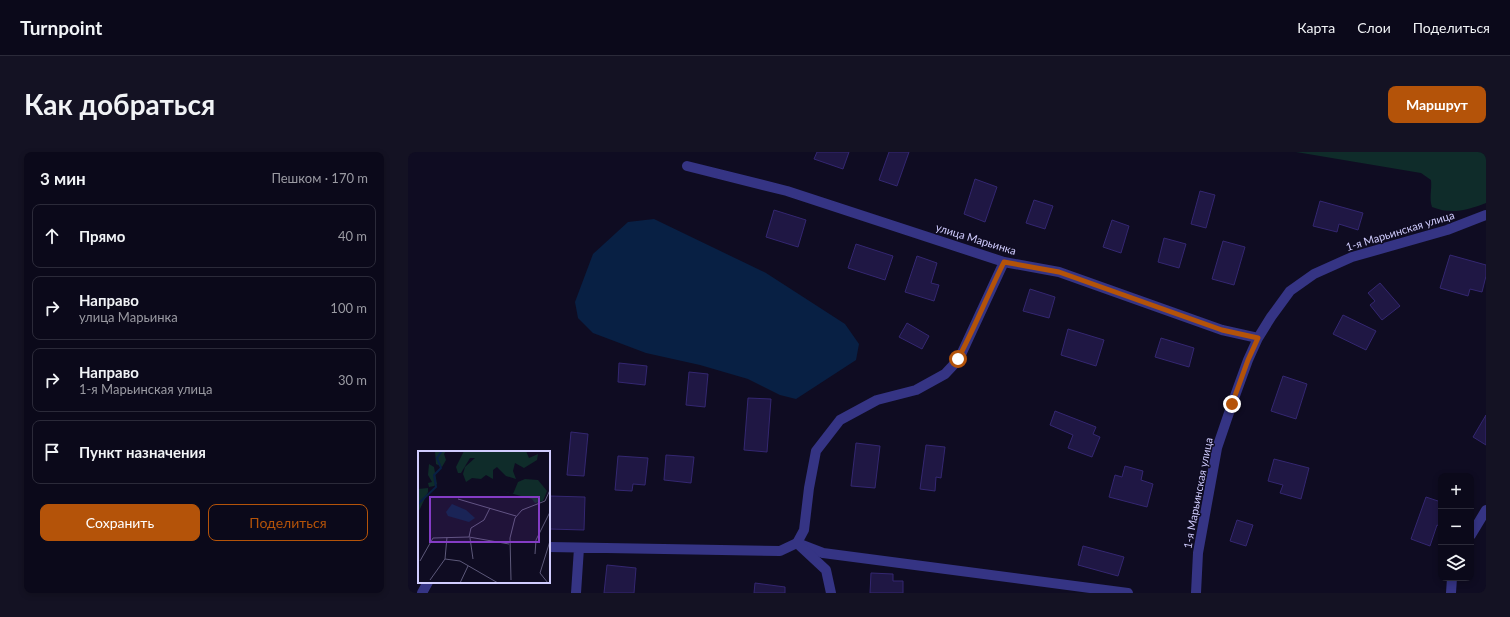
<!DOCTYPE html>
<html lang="ru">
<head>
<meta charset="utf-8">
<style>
  :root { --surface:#0b091a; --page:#141223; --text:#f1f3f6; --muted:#9a9aa2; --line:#2b2a39; --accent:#b45309 }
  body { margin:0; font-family:Lato,sans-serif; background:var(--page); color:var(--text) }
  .controls { position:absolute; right:12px; bottom:12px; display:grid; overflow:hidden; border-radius:8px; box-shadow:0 2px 6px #0003 }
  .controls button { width:36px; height:36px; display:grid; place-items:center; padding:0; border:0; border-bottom:1px solid var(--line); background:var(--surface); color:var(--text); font:20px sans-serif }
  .stop { position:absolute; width:12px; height:12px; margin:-9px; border:3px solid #b45309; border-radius:50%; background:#fff }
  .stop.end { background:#b45309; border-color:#fff; box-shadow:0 1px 4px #0008 }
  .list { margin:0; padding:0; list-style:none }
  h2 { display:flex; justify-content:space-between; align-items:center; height:52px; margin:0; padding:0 16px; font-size:17px }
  h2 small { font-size:13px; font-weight:400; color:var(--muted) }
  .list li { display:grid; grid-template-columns:26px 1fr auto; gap:12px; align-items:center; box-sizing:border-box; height:64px; margin:0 8px 8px; padding:0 8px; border:1px solid var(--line); border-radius:8px }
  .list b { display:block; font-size:15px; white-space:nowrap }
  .list p { margin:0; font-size:13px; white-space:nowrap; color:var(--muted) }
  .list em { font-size:13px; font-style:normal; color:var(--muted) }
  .actions { display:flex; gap:8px; padding:12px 16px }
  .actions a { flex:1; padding:9px 0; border:1px solid var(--accent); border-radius:8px; text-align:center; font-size:14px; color:var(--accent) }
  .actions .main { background:var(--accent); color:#fff }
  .icon { flex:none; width:22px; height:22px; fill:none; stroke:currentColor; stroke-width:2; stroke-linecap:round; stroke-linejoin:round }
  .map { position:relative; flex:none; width:1078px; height:441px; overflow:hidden; border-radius:8px }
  header { display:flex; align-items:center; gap:24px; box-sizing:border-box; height:56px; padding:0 20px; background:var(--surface); border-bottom:1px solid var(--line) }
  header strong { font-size:19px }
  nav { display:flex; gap:22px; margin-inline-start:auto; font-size:14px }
  .intro { display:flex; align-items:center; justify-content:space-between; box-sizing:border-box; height:96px; padding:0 24px }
  h1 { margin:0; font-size:28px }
  .button { padding:10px 18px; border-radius:8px; background:var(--accent); color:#fff; font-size:14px; font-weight:700 }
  main { display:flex; gap:24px; padding:0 24px }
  aside { flex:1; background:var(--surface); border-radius:8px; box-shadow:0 2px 6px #0003 }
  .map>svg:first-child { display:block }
  .green { fill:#0f2c2a }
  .water { fill:#082044 }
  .building { fill:#1f1744; stroke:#342771 }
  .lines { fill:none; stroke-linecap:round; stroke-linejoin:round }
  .service { stroke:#353484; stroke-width:10 }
  .minor { stroke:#353484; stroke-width:10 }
  .route { stroke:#b45309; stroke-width:5 }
  .labels { text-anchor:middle; stroke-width:3; stroke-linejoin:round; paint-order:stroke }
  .street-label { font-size:11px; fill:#d1cdff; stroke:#0f0c22 }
  .inset-river { fill:none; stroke:#082044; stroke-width:2 }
  .inset-road { fill:none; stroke:#5d597a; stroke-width:1 }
  .view { fill:#843cc5; fill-opacity:0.15; stroke:#843cc5; stroke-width:2 }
  .inset-edge { fill:none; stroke:#d1cdff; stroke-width:2 }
</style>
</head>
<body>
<header>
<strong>Turnpoint</strong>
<nav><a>Карта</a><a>Слои</a><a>Поделиться</a></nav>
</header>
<div class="intro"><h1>Как добраться</h1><a class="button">Маршрут</a></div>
<main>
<aside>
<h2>3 мин<small>Пешком · 170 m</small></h2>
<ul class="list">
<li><svg class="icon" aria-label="ahead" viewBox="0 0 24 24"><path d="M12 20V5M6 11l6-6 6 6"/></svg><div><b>Прямо</b></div><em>40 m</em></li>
<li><svg class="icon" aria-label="right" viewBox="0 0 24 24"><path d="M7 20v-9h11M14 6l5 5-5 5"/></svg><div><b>Направо</b><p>улица Марьинка</p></div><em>100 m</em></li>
<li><svg class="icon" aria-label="right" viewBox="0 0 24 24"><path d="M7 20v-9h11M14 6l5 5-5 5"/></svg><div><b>Направо</b><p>1-я Марьинская улица</p></div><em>30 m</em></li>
<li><svg class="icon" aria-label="arrive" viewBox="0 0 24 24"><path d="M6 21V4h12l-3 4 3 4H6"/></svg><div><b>Пункт назначения</b></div></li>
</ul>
<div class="actions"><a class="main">Сохранить</a><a>Поделиться</a></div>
</aside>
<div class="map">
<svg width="1078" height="441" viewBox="0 0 1078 441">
  <rect width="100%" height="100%" fill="#0f0c22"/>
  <!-- green -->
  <path class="green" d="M 888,0 L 1078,0 L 1078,51 C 1059,58 1044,63 1024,55 C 1021,46 1024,38 1023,28 L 1013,21 Z"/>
  <!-- water -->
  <path class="water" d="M 246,67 L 358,121 L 437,172 L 451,192 L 448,208 L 388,247 L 372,243 L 340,227 L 292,213 L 238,201 L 185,181 L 170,166 L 167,150 L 185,102 L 220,70 Z"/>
  <!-- building -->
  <path class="building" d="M 409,0 L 441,0 L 435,17 L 406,7 Z
    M 481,0 L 501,0 L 489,34 L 471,28 Z
    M 567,27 L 589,35 L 577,70 L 556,62 Z
    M 792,39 L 807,43 L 798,76 L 783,72 Z
    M 626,48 L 645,54 L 637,77 L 618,71 Z
    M 912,49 L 955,61 L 950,78 L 931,72 L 929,80 L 905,74 Z
    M 366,58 L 398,68 L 390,95 L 358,85 Z
    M 704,68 L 721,74 L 713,101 L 695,95 Z
    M 756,86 L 778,92 L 771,116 L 750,110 Z
    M 815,89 L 837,95 L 826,133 L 804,127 Z
    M 448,92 L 485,104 L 477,128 L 440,116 Z
    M 1042,103 L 1078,113 L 1078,124 L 1074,140 L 1062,137 L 1060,144 L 1032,136 Z
    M 509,104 L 529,111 L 523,131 L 531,133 L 526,149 L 497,140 Z
    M 972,131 L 992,154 L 974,168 L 962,153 L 967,149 L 960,141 Z
    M 622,137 L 647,145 L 641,166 L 615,159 Z
    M 935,163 L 968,179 L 958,198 L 925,182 Z
    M 499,171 L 521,184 L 514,197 L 491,185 Z
    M 660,177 L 696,188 L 688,214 L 653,203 Z
    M 753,186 L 786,196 L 781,215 L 747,205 Z
    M 211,211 L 239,214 L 237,233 L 210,230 Z
    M 281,220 L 300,222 L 297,255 L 278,253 Z
    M 875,224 L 899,232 L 888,267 L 863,259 Z
    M 340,246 L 363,247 L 359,300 L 336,298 Z
    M 647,259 L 688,275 L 685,282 L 692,285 L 684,305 L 660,296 L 665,283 L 642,273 Z
    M 1078,263 L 1078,293 L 1065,285 Z
    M 163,280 L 180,282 L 176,324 L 159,323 Z
    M 448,291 L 472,294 L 467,336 L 443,334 Z
    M 518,293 L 537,295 L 533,326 L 528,325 L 527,339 L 512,337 Z
    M 258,303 L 286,305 L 283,331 L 256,328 Z
    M 210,304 L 240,306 L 237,333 L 225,332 L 224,339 L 207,338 Z
    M 866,307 L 901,316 L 893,347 L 872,341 L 875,333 L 860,329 Z
    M 717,314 L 735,319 L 733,328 L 745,332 L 739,355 L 701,345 L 707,323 L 714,325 Z
    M 141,344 L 177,345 L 176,378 L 141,377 Z
    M 1018,345 L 1033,350 L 1033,375 L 1029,373 L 1022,394 L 1003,387 Z
    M 829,368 L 845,373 L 838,394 L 822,389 Z
    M 675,394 L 716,405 L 710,424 L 670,413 Z
    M 199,413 L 228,416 L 226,441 L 196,441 Z
    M 463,421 L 485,422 L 485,429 L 495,429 L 495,441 L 462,441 Z
    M 347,431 L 377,435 L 377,441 L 346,441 Z"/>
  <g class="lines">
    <!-- service -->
    <path class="service" d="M 389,391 L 415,401 L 720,441
      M 14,441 L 20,430"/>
    <!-- minor -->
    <path class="minor" d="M 279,14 L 379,39 L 596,110 L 651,120 L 814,178 L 850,186
      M 1063,383 L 1078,358
      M 389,391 L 418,418 L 423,441
      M 141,395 L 372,399 L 389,391 L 396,378 L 401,336 L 408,299 L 432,268 L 469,248 L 508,238 L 537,222 L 551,207 L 596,110
      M 168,441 L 171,396
      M 788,441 L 790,401 L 809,296 L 824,252 L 840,208 L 850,186 L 863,165 L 882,139 L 906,122 L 944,105 L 1039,78 L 1078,63
      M 1043,441 L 1044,426"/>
  </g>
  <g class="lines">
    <!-- route -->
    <path class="route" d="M 550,207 C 567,175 580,142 596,110 L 651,120 L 814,178 L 850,186 L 840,208 L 824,252"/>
  </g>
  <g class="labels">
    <!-- street labels -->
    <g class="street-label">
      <text transform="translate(992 79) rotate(-17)" y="4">1-я Марьинская улица</text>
      <text transform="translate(568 87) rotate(17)" y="4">улица Марьинка</text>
      <text transform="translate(790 341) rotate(-79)" y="4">1-я Марьинская улица</text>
    </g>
  </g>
  <!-- overview -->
  <g transform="translate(10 299)">
    <rect width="132" height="132" fill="#0f0c22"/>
    <path d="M 17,0 L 28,0 L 26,3 L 28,9 L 24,16 L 18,13 ZM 46,0 L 108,0 L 111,7 L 120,3 L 119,9 L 106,17 L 97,12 L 95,20 L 98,28 L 88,25 L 79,16 L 75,19 L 75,28 L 68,24 L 63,28 L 54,27 L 48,31 L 45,23 L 47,16 L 57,7 L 52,7 L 43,22 L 40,22 L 38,16 ZM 11,13 L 16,16 L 19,33 L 16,35 L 11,36 L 10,32 L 14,31 L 10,24 ZM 107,28 L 120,29 L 129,40 L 125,50 L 117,52 L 114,48 L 77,38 L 95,43 L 100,31 ZM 10,37 L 10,41 L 0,62 L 0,38 Z" fill="#0f2c2a"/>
    <path d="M 34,53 L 48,59 L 57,67 L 51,71 L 30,65 L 28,61 Z" fill="#082044"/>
    <path class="inset-river" d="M 0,53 L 18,36 L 16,24 L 23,17 L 19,7 L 24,0 L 27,0"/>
    <path class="inset-road" d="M 40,48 L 98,65M 51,86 L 91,93M 52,87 L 55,108M 117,103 L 118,89 L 132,61M 27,108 L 42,110 L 80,132M 2,110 L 15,87 L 51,86 L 53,77 L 66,69 L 72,57M 12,129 L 27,108 L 29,86M 93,129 L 92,87 L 97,67 L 104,59 L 127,50 L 132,39M 42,132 L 50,115M 130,132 L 122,122 L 132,90"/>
    <path class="view" d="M 12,46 L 121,46 L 121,91 L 12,91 Z"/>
    <rect width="132" height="132" class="inset-edge"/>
  </g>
</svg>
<div class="controls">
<button>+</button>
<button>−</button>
<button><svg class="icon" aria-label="layers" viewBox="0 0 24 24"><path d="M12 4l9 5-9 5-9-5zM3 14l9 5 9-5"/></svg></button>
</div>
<div class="stop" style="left:550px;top:207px"></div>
<div class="stop end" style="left:824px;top:252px"></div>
</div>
</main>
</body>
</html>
